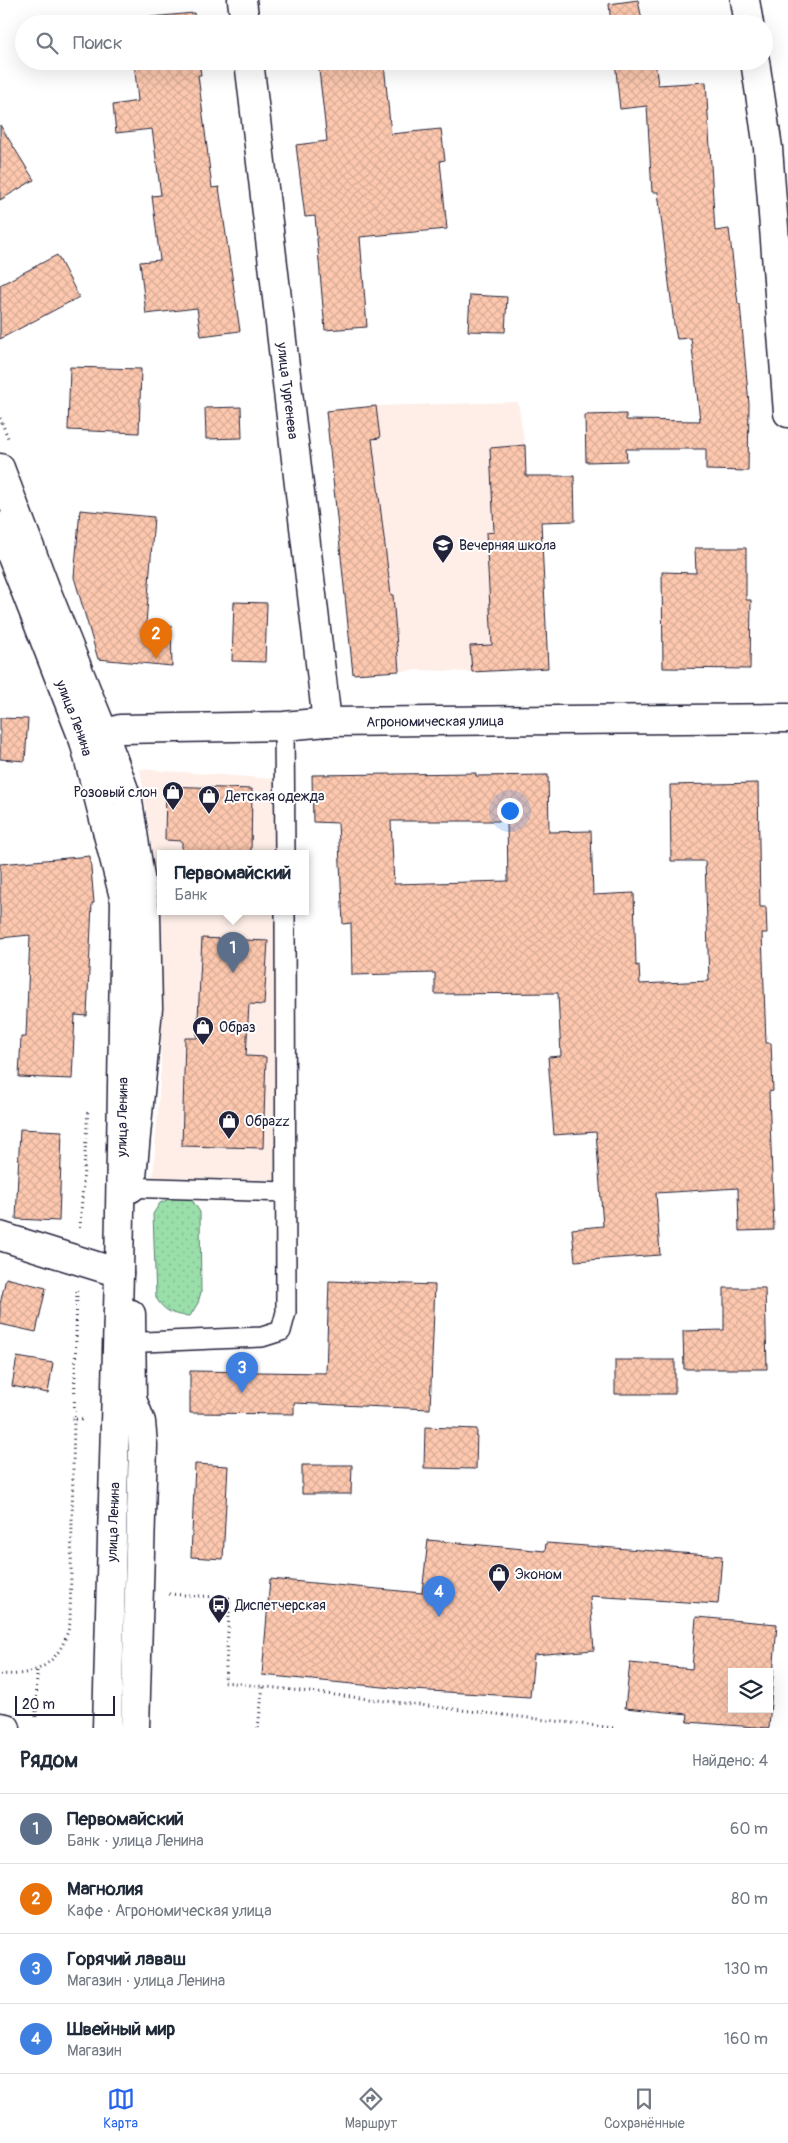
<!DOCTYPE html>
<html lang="ru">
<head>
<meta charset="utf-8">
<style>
  :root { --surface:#fff; --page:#f6f6f7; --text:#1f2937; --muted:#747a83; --line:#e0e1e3; --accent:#2563eb }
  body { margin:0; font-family:Pangolin,sans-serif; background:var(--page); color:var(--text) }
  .controls { position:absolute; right:15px; bottom:15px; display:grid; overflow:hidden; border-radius:0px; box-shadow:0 5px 20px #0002 }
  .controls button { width:45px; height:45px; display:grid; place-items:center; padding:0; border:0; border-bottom:1px solid var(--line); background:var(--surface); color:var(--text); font:25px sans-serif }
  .scale { position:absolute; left:15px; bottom:12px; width:100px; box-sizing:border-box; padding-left:5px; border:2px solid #22223b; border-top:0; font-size:14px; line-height:18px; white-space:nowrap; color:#22223b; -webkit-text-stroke:4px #fff; paint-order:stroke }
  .you { position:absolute; left:509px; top:810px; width:18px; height:18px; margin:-12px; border:4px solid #fff; border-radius:50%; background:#1a73e8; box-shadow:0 0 0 8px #1a73e833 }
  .badge { display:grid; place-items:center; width:32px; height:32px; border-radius:50%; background:var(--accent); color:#fff; font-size:16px; font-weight:700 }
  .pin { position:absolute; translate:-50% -41px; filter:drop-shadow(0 1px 2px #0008) }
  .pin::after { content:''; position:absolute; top:26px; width:18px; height:15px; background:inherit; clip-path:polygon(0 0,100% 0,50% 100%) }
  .popup { position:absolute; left:157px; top:850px; width:152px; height:65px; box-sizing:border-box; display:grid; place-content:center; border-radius:0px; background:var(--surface); filter:drop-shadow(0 1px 4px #0005); font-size:16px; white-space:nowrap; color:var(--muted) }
  .popup b { font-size:19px; color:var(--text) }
  .popup::after { content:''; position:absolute; left:50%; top:100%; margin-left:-10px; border:10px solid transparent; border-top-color:var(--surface) }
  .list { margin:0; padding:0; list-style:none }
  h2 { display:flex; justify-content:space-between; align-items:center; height:65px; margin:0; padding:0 20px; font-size:21px }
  h2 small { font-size:16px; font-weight:400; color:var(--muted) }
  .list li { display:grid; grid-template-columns:32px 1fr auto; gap:15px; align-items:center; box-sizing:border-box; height:70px; padding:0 20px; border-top:1px solid var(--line) }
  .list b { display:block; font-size:19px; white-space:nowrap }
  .list p { margin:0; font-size:16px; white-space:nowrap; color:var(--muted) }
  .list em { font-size:16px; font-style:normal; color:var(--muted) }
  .icon { flex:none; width:28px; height:28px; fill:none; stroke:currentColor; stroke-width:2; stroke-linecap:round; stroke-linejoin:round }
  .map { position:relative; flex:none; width:788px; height:1728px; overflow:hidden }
  .search { position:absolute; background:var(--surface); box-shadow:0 5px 20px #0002; left:15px; right:15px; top:15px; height:55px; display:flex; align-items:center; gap:12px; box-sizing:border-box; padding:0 18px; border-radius:28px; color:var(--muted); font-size:19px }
  .sheet { height:345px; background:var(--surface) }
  nav { display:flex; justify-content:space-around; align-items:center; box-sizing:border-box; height:70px; border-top:1px solid var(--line); background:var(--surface); font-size:14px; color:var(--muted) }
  nav a { display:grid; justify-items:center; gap:2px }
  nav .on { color:var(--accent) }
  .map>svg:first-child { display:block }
  .built { fill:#feeee7 }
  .grass { fill:url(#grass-dots); stroke:#5e8072 }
  .building { fill:url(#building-cross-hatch); stroke:#22223b; fill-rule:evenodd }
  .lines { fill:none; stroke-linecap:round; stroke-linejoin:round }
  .lane-casing { stroke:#22223b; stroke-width:22 }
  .street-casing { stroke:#22223b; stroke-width:31 }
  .secondary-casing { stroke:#22223b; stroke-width:31 }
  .path { stroke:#22223b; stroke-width:3; stroke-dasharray:1 4; stroke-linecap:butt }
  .lane { stroke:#fff; stroke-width:19 }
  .street { stroke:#fff; stroke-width:28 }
  .secondary { stroke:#fff; stroke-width:28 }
  .labels { text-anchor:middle; stroke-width:4; stroke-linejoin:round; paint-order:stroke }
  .street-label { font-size:14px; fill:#22223b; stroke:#fff }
  .poi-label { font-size:14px; fill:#22223b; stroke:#fff; text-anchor:start }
</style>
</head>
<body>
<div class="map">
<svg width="788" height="1728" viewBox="0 0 788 1728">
  <defs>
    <pattern id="grass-dots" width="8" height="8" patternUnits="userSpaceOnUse" patternTransform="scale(1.25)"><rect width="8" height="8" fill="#9adeaa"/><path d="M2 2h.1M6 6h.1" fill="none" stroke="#84be93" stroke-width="1.8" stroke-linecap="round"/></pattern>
    <pattern id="building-cross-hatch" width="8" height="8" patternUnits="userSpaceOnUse" patternTransform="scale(1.25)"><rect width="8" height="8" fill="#fdc8ae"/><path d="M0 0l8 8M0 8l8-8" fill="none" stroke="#d9ac97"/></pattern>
  </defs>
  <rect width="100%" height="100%" fill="#fff"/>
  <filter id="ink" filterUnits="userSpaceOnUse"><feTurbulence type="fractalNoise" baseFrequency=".02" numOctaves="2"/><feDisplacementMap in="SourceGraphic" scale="10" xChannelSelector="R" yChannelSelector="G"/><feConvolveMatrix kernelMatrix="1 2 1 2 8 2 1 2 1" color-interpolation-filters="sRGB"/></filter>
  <g filter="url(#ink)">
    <!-- built -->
    <path class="built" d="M 518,402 L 525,445 L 529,530 L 541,530 L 548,668 L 472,672 L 419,670 L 353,674 L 326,411 L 376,406 Z
      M 140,769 L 276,779 L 276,854 L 160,854 L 160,902 Z
      M 162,912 L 276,912 L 276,1180 L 153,1177 L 161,1067 Z"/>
    <!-- grass -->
    <path class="grass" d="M 176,1196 L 192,1200 L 200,1212 L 201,1292 L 198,1303 L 190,1316 C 173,1315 165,1312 156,1298 L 153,1214 L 160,1203 Z"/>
    <!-- building -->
    <path class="building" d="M 638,0 L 642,20 L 650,19 L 650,24 L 611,24 L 609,4 Z
      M 194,13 L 196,24 L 130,24 L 129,19 Z
      M 134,61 L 199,61 L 201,75 L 198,75 L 212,188 L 219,187 L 240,331 L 201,336 L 197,308 L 146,314 L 140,262 L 160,260 L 152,196 L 161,195 L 152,129 L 116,133 L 113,105 L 138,101 Z
      M 318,61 L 397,61 L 384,64 L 391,134 L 441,129 L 445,160 L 440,161 L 447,229 L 360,237 L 367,327 L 325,330 L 315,216 L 305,217 L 296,145 L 327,141 Z
      M 615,61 L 655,61 L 658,85 L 706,82 L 715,231 L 729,229 L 738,304 L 740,304 L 749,404 L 748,471 L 706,470 L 706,449 L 626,449 L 627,461 L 586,462 L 585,415 L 626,414 L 626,420 L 700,421 L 691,338 L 677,339 L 674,324 L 658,192 L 652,192 L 647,106 L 620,109 Z
      M 0,125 L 34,180 L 0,200 Z
      M 57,255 L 79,297 L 0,339 L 0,285 Z
      M 470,295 L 507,297 L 505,332 L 468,331 Z
      M 70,367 L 141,369 L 139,433 L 68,430 Z
      M 376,406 L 380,438 L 372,439 L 391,595 L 393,595 L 399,671 L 353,674 L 326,411 Z
      M 241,407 L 242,438 L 206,439 L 205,408 Z
      M 525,445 L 526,476 L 574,476 L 575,521 L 541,522 L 548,668 L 472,672 L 470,646 L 492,645 L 486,533 L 494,532 L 490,448 Z
      M 80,510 L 154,517 L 146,624 L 171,626 L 172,666 L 98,659 L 74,577 Z
      M 695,548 L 746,548 L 746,600 L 751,600 L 750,669 L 663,668 L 662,572 L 696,573 Z
      M 234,602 L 267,603 L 265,662 L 232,661 Z
      M 0,718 L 28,719 L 25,761 L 0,759 Z
      M 476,773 L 476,776 L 548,775 L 549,832 L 591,831 L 593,895 L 634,893 L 636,966 L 639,965 L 640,984 L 709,981 L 705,861 L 671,861 L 670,785 L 758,783 L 760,907 L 766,907 L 767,933 L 762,933 L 766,1043 L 771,1043 L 773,1091 L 769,1092 L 774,1230 L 739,1231 L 738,1188 L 656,1193 L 660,1255 L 575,1261 L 572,1229 L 603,1226 L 596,1132 L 554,1135 L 548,1057 L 561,1056 L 558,993 L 435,994 L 435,973 L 352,975 L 351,923 L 343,924 L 338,823 L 313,822 L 312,775 ZM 391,821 L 507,821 L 508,881 L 394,884 Z
      M 166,786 L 252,789 L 251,854 L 182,854 L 182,841 L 165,840 Z
      M 90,856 L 94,903 L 92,903 L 87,1016 L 75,1015 L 72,1079 L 19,1077 L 21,1037 L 26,1037 L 30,935 L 0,938 L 0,864 Z
      M 202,938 L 268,941 L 264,1005 L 249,1004 L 246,1056 L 266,1057 L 263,1148 L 182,1146 L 185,1038 L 197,1038 Z
      M 20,1129 L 62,1131 L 59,1221 L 16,1219 Z
      M 6,1278 L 46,1288 L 36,1332 L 0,1324 L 0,1304 Z
      M 329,1281 L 435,1285 L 430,1409 L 294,1403 L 294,1414 L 190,1413 L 190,1371 L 326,1373 Z
      M 724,1288 L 765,1288 L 767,1369 L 684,1369 L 683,1331 L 724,1330 Z
      M 17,1357 L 53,1363 L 48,1393 L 12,1386 Z
      M 615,1360 L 675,1360 L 675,1394 L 615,1394 Z
      M 425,1427 L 477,1429 L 476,1469 L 424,1468 Z
      M 195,1464 L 228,1466 L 223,1559 L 191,1557 Z
      M 302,1465 L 352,1465 L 351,1494 L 302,1494 Z
      M 428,1540 L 545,1551 L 546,1543 L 722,1556 L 718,1604 L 590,1596 L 594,1650 L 534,1655 L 530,1697 L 413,1690 L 262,1675 L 270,1579 L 422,1593 Z
      M 696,1617 L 777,1624 L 769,1728 L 687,1722 L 688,1714 L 625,1708 L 630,1663 L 692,1669 ZM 732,1672 L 769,1672 L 769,1709 L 732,1709 Z"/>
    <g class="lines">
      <!-- lane casing -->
      <g class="lane-casing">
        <path id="lane" d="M 284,726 L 285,854
          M 121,1187 L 286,1192
          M 121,1343 L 262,1337 L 281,1331 L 286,1312 L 285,912"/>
      </g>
      <!-- street casing -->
      <g class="street-casing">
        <g id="street">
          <path d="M 242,0 L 245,24"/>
          <path d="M 745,0 L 749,24"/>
          <path id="s1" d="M 249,61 L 327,722"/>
          <path d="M 755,61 L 768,148 L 788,413"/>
          <path d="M 0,468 L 46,590 L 104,734 L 128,801 L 146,915 L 148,1008 L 131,1188"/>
          <path id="s2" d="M 87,740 L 120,729 L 284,726 L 327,722 L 788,718"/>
          <path d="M 0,1236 L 119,1273"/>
          <path d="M 131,1314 L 132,1399 L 141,1422 L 143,1445 L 135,1728"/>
        </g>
      </g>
      <!-- secondary casing -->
      <g class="secondary-casing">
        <g id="secondary">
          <path id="s3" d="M 0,526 L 84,741 L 125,901 L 119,1273 L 107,1728"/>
          <path d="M 0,1727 L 6,1728"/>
        </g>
      </g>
      <!-- path -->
      <path class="path" d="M 0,418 L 8,438
        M 80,1228 L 88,1109
        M 77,1291 L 74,1419 L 84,1420
        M 169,1594 L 230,1598 L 225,1682 L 614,1728
        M 0,1674 C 39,1677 61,1662 70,1623 L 74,1419
        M 36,1717 L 37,1670
        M 258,1728 L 263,1686"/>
      <!-- lane -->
      <use href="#lane" class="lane"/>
      <!-- street -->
      <use href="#street" class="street"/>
      <!-- secondary -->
      <use href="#secondary" class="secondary"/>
    </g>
  </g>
  <!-- icons -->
  <defs>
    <g id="school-pin" transform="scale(1.125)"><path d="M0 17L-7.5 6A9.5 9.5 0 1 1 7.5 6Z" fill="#22223b" stroke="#fff"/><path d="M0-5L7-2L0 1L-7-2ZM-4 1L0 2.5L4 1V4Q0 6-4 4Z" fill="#fff"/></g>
    <g id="shop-pin" transform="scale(1.125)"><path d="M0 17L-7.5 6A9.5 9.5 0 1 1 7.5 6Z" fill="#22223b" stroke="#fff"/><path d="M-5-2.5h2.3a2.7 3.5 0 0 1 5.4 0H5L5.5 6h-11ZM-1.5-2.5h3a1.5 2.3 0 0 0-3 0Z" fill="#fff"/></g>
    <g id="bus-pin" transform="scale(1.125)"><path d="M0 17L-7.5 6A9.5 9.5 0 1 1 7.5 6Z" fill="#22223b" stroke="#fff"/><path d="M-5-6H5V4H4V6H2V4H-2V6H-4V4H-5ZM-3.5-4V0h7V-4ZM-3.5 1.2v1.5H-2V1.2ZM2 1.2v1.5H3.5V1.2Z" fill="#fff"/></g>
  </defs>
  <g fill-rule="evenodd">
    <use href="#school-pin" x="443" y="545"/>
    <use href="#shop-pin" x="173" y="792"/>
    <use href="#shop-pin" x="209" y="796"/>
    <use href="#shop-pin" x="203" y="1027"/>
    <use href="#shop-pin" x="229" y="1121"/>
    <use href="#shop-pin" x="499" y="1574"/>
    <use href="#bus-pin" x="219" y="1605"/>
  </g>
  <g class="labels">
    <!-- street labels -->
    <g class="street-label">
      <text dy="5" stroke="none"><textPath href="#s1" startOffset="332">улица Тургенева</textPath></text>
      <text dy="5" stroke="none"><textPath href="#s3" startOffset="206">улица Ленина</textPath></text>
      <text dy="5" stroke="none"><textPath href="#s2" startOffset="350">Агрономическая улица</textPath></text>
      <text transform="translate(122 1117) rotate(-89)" y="5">улица Ленина</text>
      <text transform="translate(113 1522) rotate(-88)" y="5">улица Ленина</text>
    </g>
    <!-- poi labels -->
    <g class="poi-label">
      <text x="459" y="550">Вечерняя школа</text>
      <text x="157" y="797" text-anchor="end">Розовый слон</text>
      <text x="225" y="801">Детская одежда</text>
      <text x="219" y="1032">Образ</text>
      <text x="245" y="1126">Обраzz</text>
      <text x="515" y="1579">Эконом</text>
      <text x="235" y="1610">Диспетчерская</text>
    </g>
  </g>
</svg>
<div class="controls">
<button><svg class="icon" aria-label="layers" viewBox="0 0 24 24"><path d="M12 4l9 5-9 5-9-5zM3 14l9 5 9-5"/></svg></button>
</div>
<div class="scale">20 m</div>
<div class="you"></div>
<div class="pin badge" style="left:233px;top:973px;background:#5c6f8a">1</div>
<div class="popup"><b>Первомайский</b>Банк</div>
<div class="pin badge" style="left:156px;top:659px;background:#e8710a">2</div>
<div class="pin badge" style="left:242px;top:1393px;background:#3f7fe0">3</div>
<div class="pin badge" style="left:439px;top:1617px;background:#3f7fe0">4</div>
<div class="search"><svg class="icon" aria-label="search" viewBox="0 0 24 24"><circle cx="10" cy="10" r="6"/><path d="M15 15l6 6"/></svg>Поиск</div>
</div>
<section class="sheet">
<h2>Рядом<small>Найдено: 4</small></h2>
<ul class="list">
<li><span class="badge" style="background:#5c6f8a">1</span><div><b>Первомайский</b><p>Банк · улица Ленина</p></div><em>60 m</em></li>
<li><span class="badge" style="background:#e8710a">2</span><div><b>Магнолия</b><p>Кафе · Агрономическая улица</p></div><em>80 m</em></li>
<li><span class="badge" style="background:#3f7fe0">3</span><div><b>Горячий лаваш</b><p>Магазин · улица Ленина</p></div><em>130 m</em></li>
<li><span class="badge" style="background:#3f7fe0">4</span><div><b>Швейный мир</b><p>Магазин</p></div><em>160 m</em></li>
</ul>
</section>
<nav>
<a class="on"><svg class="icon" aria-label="map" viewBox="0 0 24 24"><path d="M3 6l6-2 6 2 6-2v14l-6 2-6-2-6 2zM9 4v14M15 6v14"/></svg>Карта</a>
<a><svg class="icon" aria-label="directions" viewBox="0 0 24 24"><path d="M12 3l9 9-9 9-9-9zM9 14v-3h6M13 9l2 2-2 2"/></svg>Маршрут</a>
<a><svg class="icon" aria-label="saved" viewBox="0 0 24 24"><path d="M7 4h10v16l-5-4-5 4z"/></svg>Сохранённые</a>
</nav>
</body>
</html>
